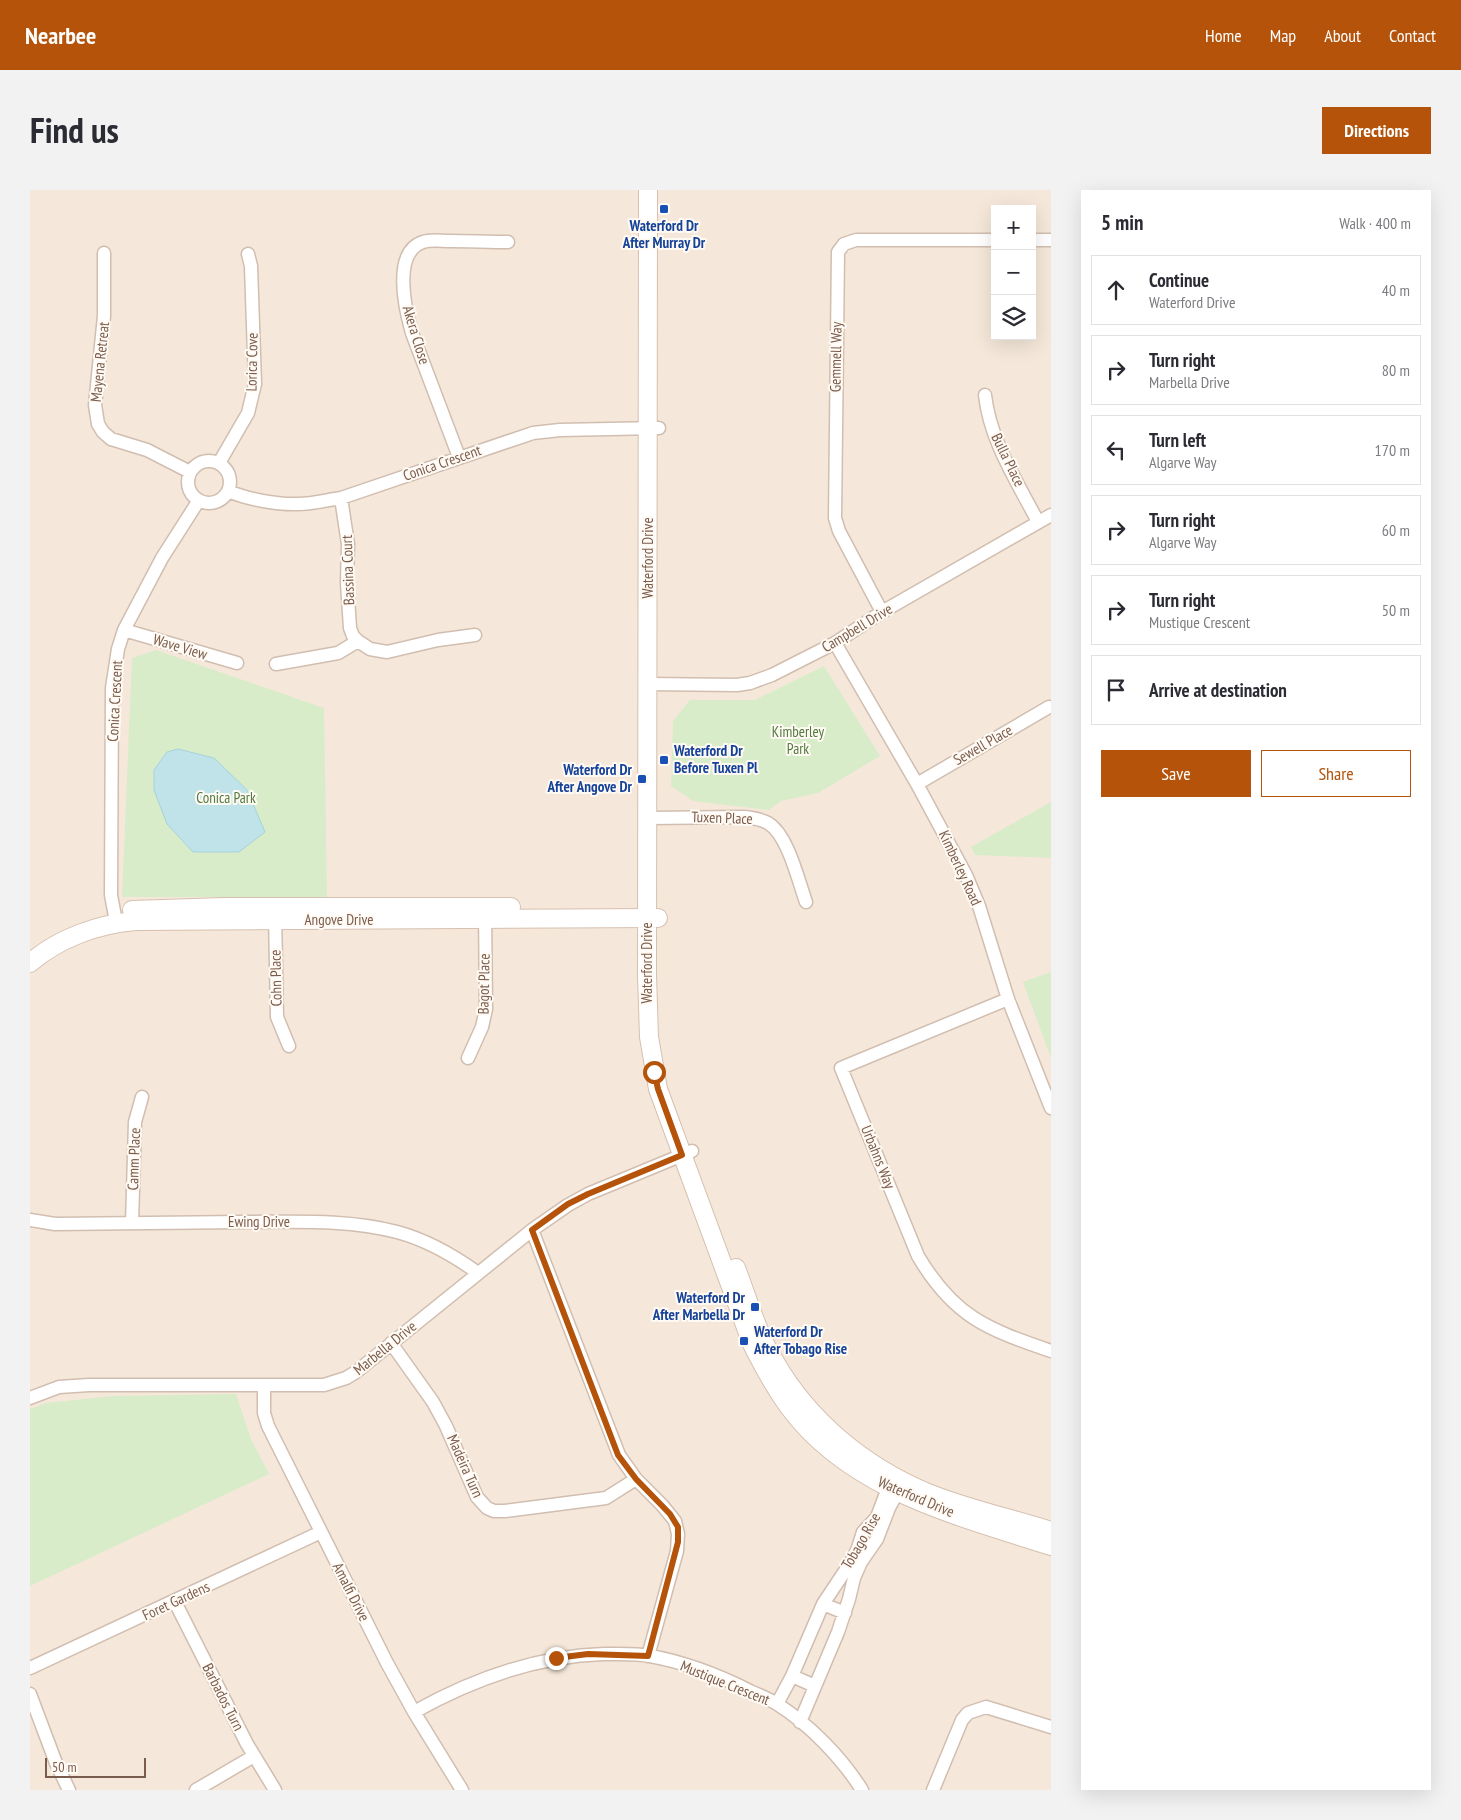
<!DOCTYPE html>
<html lang="en">
<head>
<meta charset="utf-8">
<style>
  :root { --surface:#fff; --page:#f2f2f3; --text:#2b2b33; --muted:#7c7c81; --line:#e1e1e2; --accent:#b45309 }
  body { margin:0; font-family:"PT Sans Narrow",sans-serif; background:var(--page); color:var(--text) }
  .controls { position:absolute; right:15px; top:15px; display:grid; overflow:hidden; border-radius:0px; box-shadow:0 5px 20px #0002 }
  .controls button { width:45px; height:45px; display:grid; place-items:center; padding:0; border:0; border-bottom:1px solid var(--line); background:var(--surface); color:var(--text); font:25px sans-serif }
  .scale { position:absolute; left:15px; bottom:12px; width:101px; box-sizing:border-box; padding-left:5px; border:2px solid #7a5c4d; border-top:0; font-size:14px; line-height:18px; white-space:nowrap; color:#7a5c4d; -webkit-text-stroke:4px #fffaf3; paint-order:stroke }
  .stop { position:absolute; width:15px; height:15px; margin:-11px; border:4px solid #b45309; border-radius:50%; background:#fff }
  .stop.end { background:#b45309; border-color:#fff; box-shadow:0 1px 5px #0008 }
  .list { margin:0; padding:0; list-style:none }
  h2 { display:flex; justify-content:space-between; align-items:center; height:65px; margin:0; padding:0 20px; font-size:21px }
  h2 small { font-size:16px; font-weight:400; color:var(--muted) }
  .list li { display:grid; grid-template-columns:32px 1fr auto; gap:15px; align-items:center; box-sizing:border-box; height:70px; margin:0 10px 10px; padding:0 10px; border:1px solid var(--line); border-radius:0px }
  .list b { display:block; font-size:19px; white-space:nowrap }
  .list p { margin:0; font-size:16px; white-space:nowrap; color:var(--muted) }
  .list em { font-size:16px; font-style:normal; color:var(--muted) }
  .actions { display:flex; gap:10px; padding:15px 20px }
  .actions a { flex:1; padding:11px 0; border:1px solid var(--accent); border-radius:0px; text-align:center; font-size:18px; color:var(--accent) }
  .actions .main { background:var(--accent); color:#fff }
  .icon { flex:none; width:28px; height:28px; fill:none; stroke:currentColor; stroke-width:2; stroke-linecap:round; stroke-linejoin:round }
  .map { position:relative; flex:none; width:1021px; height:1600px; overflow:hidden; border-radius:0px }
  header { display:flex; align-items:center; gap:30px; box-sizing:border-box; height:70px; padding:0 25px; background:var(--accent); color:#fff }
  header strong { font-size:24px }
  nav { display:flex; gap:28px; margin-inline-start:auto; font-size:18px }
  .intro { display:flex; align-items:center; justify-content:space-between; box-sizing:border-box; height:120px; padding:0 30px }
  h1 { margin:0; font-size:35px }
  .button { padding:12px 22px; border-radius:0px; background:var(--accent); color:#fff; font-size:18px; font-weight:700 }
  main { display:flex; gap:30px; padding:0 30px }
  aside { flex:1; background:var(--surface); border-radius:0px; box-shadow:0 5px 20px #0002 }
  .map>svg:first-child { display:block }
  .residential { fill:#f5e8da; fill-rule:evenodd }
  .green { fill:#d8ecc9 }
  .water { fill:#bfe3e8; stroke:#a5d3da }
  .lines { fill:none; stroke-linecap:round; stroke-linejoin:round }
  .street-casing { stroke:#d1beb0; stroke-width:15 }
  .secondary-casing { stroke:#d6c0b0; stroke-width:20 }
  .street { stroke:#fff; stroke-width:12 }
  .secondary { stroke:#fff; stroke-width:18 }
  .route { stroke:#b45309; stroke-width:6 }
  .transit-dot { fill:#1a4fb4; stroke:#fffaf3; stroke-width:2 }
  .labels { text-anchor:middle; stroke-width:4; stroke-linejoin:round; paint-order:stroke }
  .transit-label { font-size:15px; font-weight:bold; fill:#164399; stroke:#fffaf3; text-anchor:start }
  .street-label { font-size:15px; fill:#7a5c4d; stroke:#fffaf3 }
  .park-label { font-size:15px; fill:#537a41; stroke:#fffaf3 }
</style>
</head>
<body>
<header>
<strong>Nearbee</strong>
<nav><a>Home</a><a>Map</a><a>About</a><a>Contact</a></nav>
</header>
<div class="intro"><h1>Find us</h1><a class="button">Directions</a></div>
<main>
<div class="map">
<svg width="1021" height="1600" viewBox="0 0 1021 1600">
  <rect width="100%" height="100%" fill="#fdf6ec"/>
  <!-- residential -->
  <path class="residential" d="M 0,0 L 1021,0 L 1021,1600 L 0,1600 ZM 965,19 L 1002,19 L 1002,146 L 965,146 Z"/>
  <!-- green -->
  <path class="green" d="M 126,460 L 294,518 L 297,707 L 92,707 L 102,468 Z
    M 794,476 L 850,566 L 788,603 L 751,611 L 739,620 L 663,611 L 641,596 L 643,531 L 660,510 L 725,510 Z
    M 1021,612 L 1021,668 L 945,665 L 941,657 Z
    M 1021,782 L 1021,868 L 993,792 Z
    M 206,1204 L 221,1249 L 239,1284 L 0,1396 L 0,1219 L 16,1213 L 82,1206 Z"/>
  <!-- water -->
  <path class="water" d="M 148,559 L 184,568 L 217,600 L 235,642 L 209,662 L 163,662 L 137,634 L 124,600 L 124,580 L 137,562 Z"/>
  <g class="lines">
    <!-- street casing -->
    <g class="street-casing">
      <path id="street" d="M 1002,50 L 1021,50
        M 74,63 L 74,126 L 65,215 L 68,234 L 73,242 L 81,249 L 117,260 L 160,282
        M 955,205 C 960,251 987,291 1008,332
        M 429,267 L 382,143 C 375,119 362,62 393,52 C 401,49 411,51 420,51 C 439,51 459,52 478,52
        M158 292a21 21 0 1 1 42 0a21 21 0 1 1-42 0Z
        M 189,273 L 218,223 L 225,194 L 221,76 L 218,64
        M 198,301 C 217,309 247,315 268,314 C 282,314 297,310 311,308 L 503,243 L 530,240 L 629,238
        M 311,308 L 318,354 L 317,393 L 320,438 L 323,446 L 328,451 L 340,459 L 357,462 L 408,450 L 445,445
        M 852,422 L 809,341 L 805,328 L 808,62 L 814,54 L 826,50 L 965,50
        M 94,440 L 207,473
        M 805,453 L 887,594 L 936,685 L 949,716 L 978,809 L 1021,918
        M 246,474 L 308,463 L 328,451
        M 617,494 L 707,495 L 720,493 L 742,485 L 805,453 L 852,422 L 1021,325
        M 887,594 L 1019,517
        M 617,628 L 715,627 C 723,628 731,629 738,633 C 758,645 768,690 776,712
        M 245,724 L 247,827 L 259,856
        M 86,732 L 81,705 L 82,498 L 88,459 L 94,440 L 132,368 L 169,310
        M 978,809 L 811,878 L 888,1066 C 924,1127 957,1139 1021,1161
        M 438,868 L 452,837 L 456,819 L 455,721
        M 0,1030 L 25,1034 C 89,1033 152,1033 215,1032 C 266,1032 318,1029 367,1042 C 397,1050 423,1065 448,1083
        M 102,1033 L 105,932 L 112,907
        M 502,1040 L 589,1265 L 606,1289 L 632,1315 L 645,1331 L 648,1344 L 647,1361 L 618,1466
        M 361,1153 L 403,1212 L 416,1236 L 447,1307 L 457,1318 L 464,1321 L 475,1321 L 576,1308 L 606,1289
        M 234,1195 L 234,1223 L 238,1236 L 357,1473 L 384,1522 L 432,1600
        M 0,1208 L 29,1197 L 59,1195 L 294,1195 L 316,1188 L 326,1182 L 502,1040 L 538,1015 L 558,1004 L 662,961
        M 145,1412 L 217,1554 L 245,1600
        M 793,1414 L 815,1423
        M 0,1478 L 291,1342
        M 762,1486 L 785,1496
        M 0,1504 L 26,1573 L 39,1600
        M 747,1514 L 762,1486 L 793,1414 L 821,1372 L 828,1358 L 833,1342 L 847,1327 L 861,1290
        M 384,1522 C 443,1489 506,1466 574,1464 C 589,1464 605,1463 620,1466 C 654,1472 688,1485 720,1501 C 729,1505 739,1509 747,1514 C 779,1534 812,1568 832,1600
        M 770,1532 L 808,1442 L 819,1409 L 824,1388 L 831,1372 L 847,1349 L 859,1318 L 871,1296
        M 166,1600 L 224,1566
        M 903,1600 L 932,1530 L 938,1523 L 956,1517 L 1021,1537"/>
    </g>
    <!-- secondary casing -->
    <g class="secondary-casing">
      <path id="secondary" d="M 618,0 L 617,785 L 619,847 L 628,899 L 722,1154 C 733,1176 744,1197 759,1217 C 820,1300 928,1326 1021,1356
        M 102,720 L 194,717 L 481,717
        M 0,773 C 29,748 68,734 106,731 L 628,728
        M 706,1078 C 718,1109 727,1143 745,1172 C 779,1231 835,1277 898,1303 C 938,1319 980,1328 1021,1341"/>
    </g>
    <!-- street -->
    <use href="#street" class="street"/>
    <!-- secondary -->
    <use href="#secondary" class="secondary"/>
  </g>
  <g class="lines">
    <!-- route -->
    <path class="route" d="M 526,1468 L 558,1464 L 618,1466 L 648,1352 L 648,1337 L 640,1324 L 606,1289 L 588,1265 L 502,1040 L 538,1014 L 558,1004 L 652,965 L 628,899 L 624,882"/>
  </g>
  <!-- markers -->
  <g class="transit-dot">
    <rect x="629" y="14" width="10" height="10" rx="2.5"/>
    <rect x="629" y="565" width="10" height="10" rx="2.5"/>
    <rect x="607" y="584" width="10" height="10" rx="2.5"/>
    <rect x="720" y="1112" width="10" height="10" rx="2.5"/>
    <rect x="709" y="1146" width="10" height="10" rx="2.5"/>
  </g>
  <g class="labels">
    <!-- transit labels -->
    <g class="transit-label">
      <text x="634" y="41" text-anchor="middle">Waterford Dr<tspan x="634" dy="17">After Murray Dr</tspan></text>
      <text x="644" y="566">Waterford Dr<tspan x="644" dy="17">Before Tuxen Pl</tspan></text>
      <text x="602" y="585" text-anchor="end">Waterford Dr<tspan x="602" dy="17">After Angove Dr</tspan></text>
      <text x="715" y="1113" text-anchor="end">Waterford Dr<tspan x="715" dy="17">After Marbella Dr</tspan></text>
      <text x="724" y="1147">Waterford Dr<tspan x="724" dy="17">After Tobago Rise</tspan></text>
    </g>
    <!-- street labels -->
    <g class="street-label">
      <text transform="translate(386 145) rotate(73)" y="5">Akera Close</text>
      <text transform="translate(806 167) rotate(-89)" y="5">Gemmell Way</text>
      <text transform="translate(70 172) rotate(-84)" y="5">Mayena Retreat</text>
      <text transform="translate(222 172) rotate(-89)" y="5">Lorica Cove</text>
      <text transform="translate(978 270) rotate(64)" y="5">Bulla Place</text>
      <text transform="translate(412 273) rotate(-19)" y="5">Conica Crescent</text>
      <text transform="translate(618 368) rotate(-90)" y="5">Waterford Drive</text>
      <text transform="translate(318 380) rotate(-92)" y="5">Bassina Court</text>
      <text transform="translate(827 438) rotate(-31)" y="5">Campbell Drive</text>
      <text transform="translate(150 457) rotate(17)" y="5">Wave View</text>
      <text transform="translate(85 511) rotate(-87)" y="5">Conica Crescent</text>
      <text transform="translate(953 555) rotate(-30)" y="5">Sewell Place</text>
      <text transform="translate(692 628) rotate(2)" y="5">Tuxen Place</text>
      <text transform="translate(930 678) rotate(65)" y="5">Kimberley Road</text>
      <text x="309" y="735">Angove Drive</text>
      <text transform="translate(617 773) rotate(-90)" y="5">Waterford Drive</text>
      <text transform="translate(246 788) rotate(-91)" y="5">Cohn Place</text>
      <text transform="translate(454 794) rotate(-89)" y="5">Bagot Place</text>
      <text transform="translate(848 967) rotate(68)" y="5">Urbahns Way</text>
      <text transform="translate(104 969) rotate(-88)" y="5">Camm Place</text>
      <text x="229" y="1037">Ewing Drive</text>
      <text transform="translate(355 1158) rotate(-39)" y="5">Marbella Drive</text>
      <text transform="translate(435 1276) rotate(66)" y="5">Madeira Turn</text>
      <text transform="translate(886 1307) rotate(23)" y="5">Waterford Drive</text>
      <text transform="translate(831 1351) rotate(-60)" y="5">Tobago Rise</text>
      <text transform="translate(321 1402) rotate(63)" y="5">Amalfi Drive</text>
      <text transform="translate(146 1411) rotate(-25)" y="5">Foret Gardens</text>
      <text transform="translate(695 1493) rotate(22)" y="5">Mustique Crescent</text>
      <text transform="translate(193 1507) rotate(63)" y="5">Barbados Turn</text>
    </g>
    <!-- park labels -->
    <g class="park-label">
      <text x="768" y="547">Kimberley<tspan x="768" dy="17">Park</tspan></text>
      <text x="196" y="613">Conica Park</text>
    </g>
  </g>
</svg>
<div class="controls">
<button>+</button>
<button>−</button>
<button><svg class="icon" aria-label="layers" viewBox="0 0 24 24"><path d="M12 4l9 5-9 5-9-5zM3 14l9 5 9-5"/></svg></button>
</div>
<div class="scale">50 m</div>
<div class="stop" style="left:624px;top:882px"></div>
<div class="stop end" style="left:526px;top:1468px"></div>
</div>
<aside>
<h2>5 min<small>Walk · 400 m</small></h2>
<ul class="list">
<li><svg class="icon" aria-label="ahead" viewBox="0 0 24 24"><path d="M12 20V5M6 11l6-6 6 6"/></svg><div><b>Continue</b><p>Waterford Drive</p></div><em>40 m</em></li>
<li><svg class="icon" aria-label="right" viewBox="0 0 24 24"><path d="M7 20v-9h11M14 6l5 5-5 5"/></svg><div><b>Turn right</b><p>Marbella Drive</p></div><em>80 m</em></li>
<li><svg class="icon" aria-label="left" viewBox="0 0 24 24"><path d="M17 20v-9H6M10 6l-5 5 5 5"/></svg><div><b>Turn left</b><p>Algarve Way</p></div><em>170 m</em></li>
<li><svg class="icon" aria-label="right" viewBox="0 0 24 24"><path d="M7 20v-9h11M14 6l5 5-5 5"/></svg><div><b>Turn right</b><p>Algarve Way</p></div><em>60 m</em></li>
<li><svg class="icon" aria-label="right" viewBox="0 0 24 24"><path d="M7 20v-9h11M14 6l5 5-5 5"/></svg><div><b>Turn right</b><p>Mustique Crescent</p></div><em>50 m</em></li>
<li><svg class="icon" aria-label="arrive" viewBox="0 0 24 24"><path d="M6 21V4h12l-3 4 3 4H6"/></svg><div><b>Arrive at destination</b></div></li>
</ul>
<div class="actions"><a class="main">Save</a><a>Share</a></div>
</aside>
</main>
</body>
</html>
